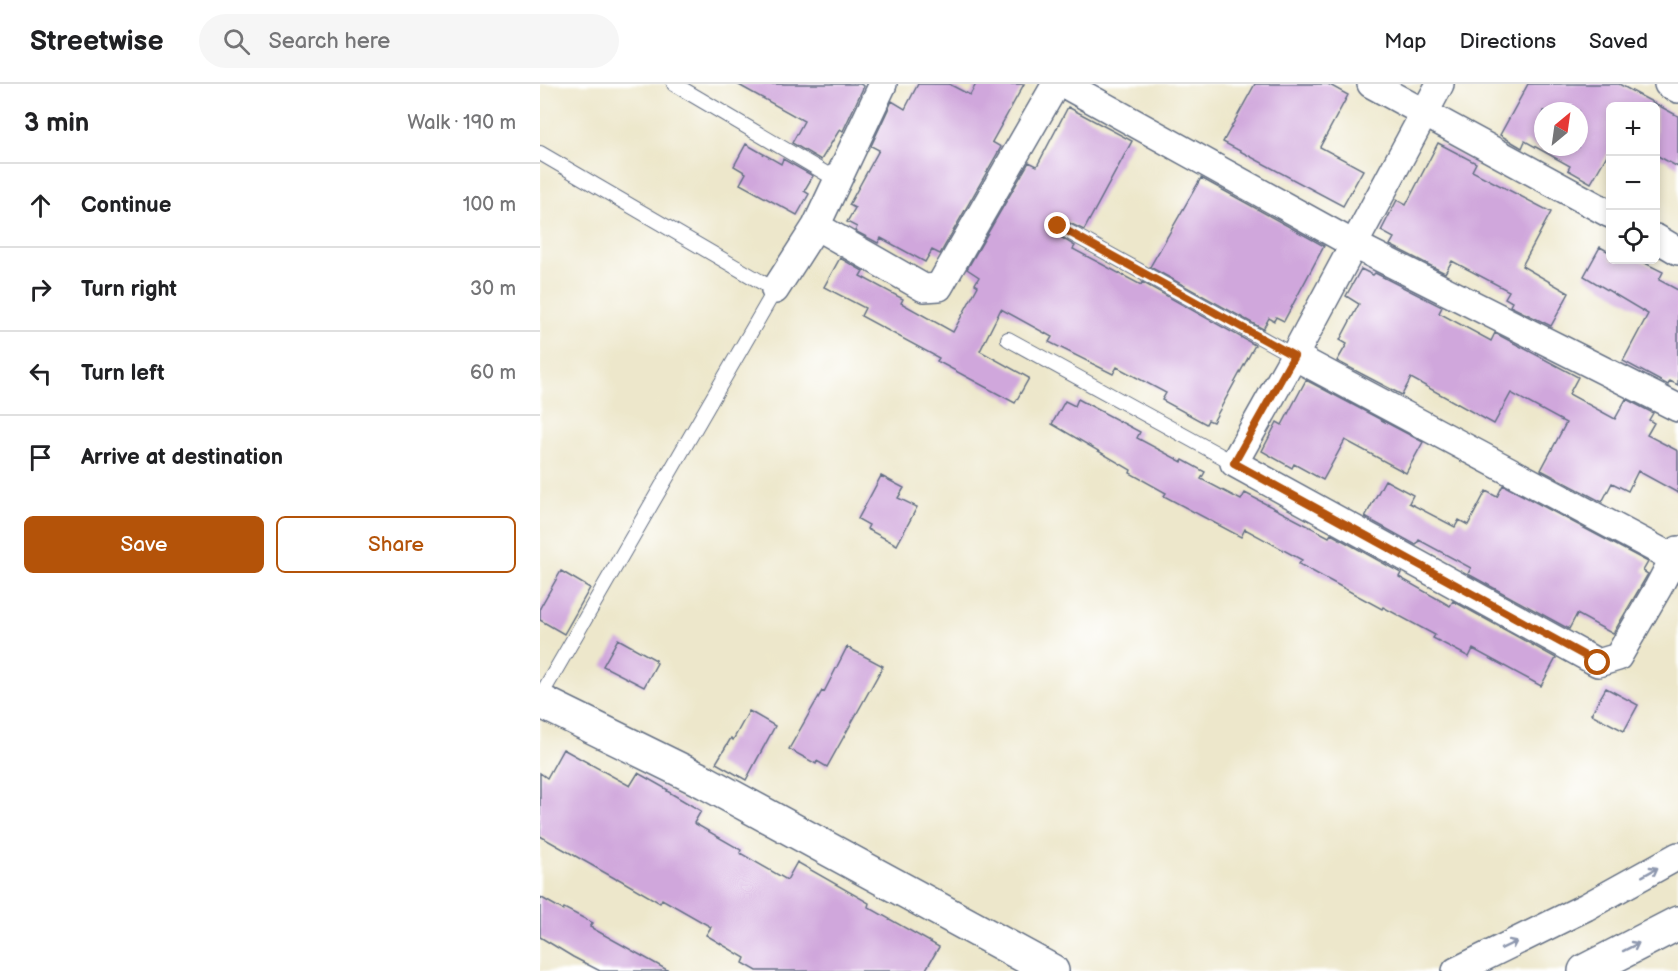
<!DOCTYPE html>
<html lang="en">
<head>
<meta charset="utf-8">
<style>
  :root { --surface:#fff; --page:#f6f6f6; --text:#202124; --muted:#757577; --line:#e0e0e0; --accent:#b45309 }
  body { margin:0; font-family:"Balsamiq Sans",sans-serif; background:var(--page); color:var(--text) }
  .controls { position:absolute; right:18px; top:18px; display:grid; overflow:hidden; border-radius:9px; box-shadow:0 3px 9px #0003 }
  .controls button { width:54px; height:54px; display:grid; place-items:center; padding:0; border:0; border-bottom:2px solid var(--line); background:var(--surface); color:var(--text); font:30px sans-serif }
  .compass { position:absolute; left:994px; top:18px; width:54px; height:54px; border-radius:50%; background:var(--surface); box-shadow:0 3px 9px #0003; rotate:29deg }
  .stop { position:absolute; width:18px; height:18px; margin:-14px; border:4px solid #b45309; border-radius:50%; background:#fff }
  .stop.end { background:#b45309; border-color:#fff; box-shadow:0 2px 6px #0008 }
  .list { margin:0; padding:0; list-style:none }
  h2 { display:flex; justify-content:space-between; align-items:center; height:78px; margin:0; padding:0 24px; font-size:26px }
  h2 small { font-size:20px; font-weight:400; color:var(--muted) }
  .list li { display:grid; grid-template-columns:39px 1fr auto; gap:18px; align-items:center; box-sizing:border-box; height:84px; padding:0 24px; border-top:2px solid var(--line) }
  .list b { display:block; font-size:22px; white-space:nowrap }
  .list em { font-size:20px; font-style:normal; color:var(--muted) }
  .actions { display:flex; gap:12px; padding:18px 24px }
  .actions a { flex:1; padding:14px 0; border:2px solid var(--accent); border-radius:9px; text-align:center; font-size:21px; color:var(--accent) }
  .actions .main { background:var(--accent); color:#fff }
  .icon { flex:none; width:33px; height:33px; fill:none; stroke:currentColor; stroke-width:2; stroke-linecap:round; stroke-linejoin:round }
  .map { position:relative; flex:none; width:1138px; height:887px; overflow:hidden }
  header { display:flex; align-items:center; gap:36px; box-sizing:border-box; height:84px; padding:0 30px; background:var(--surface); border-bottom:2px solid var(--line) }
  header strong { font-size:28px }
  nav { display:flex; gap:33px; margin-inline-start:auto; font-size:21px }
  .search { width:420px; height:54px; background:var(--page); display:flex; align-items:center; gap:15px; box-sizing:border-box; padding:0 21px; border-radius:33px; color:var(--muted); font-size:22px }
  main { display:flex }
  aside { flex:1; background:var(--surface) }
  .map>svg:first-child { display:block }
  .building { fill:#d0a7dc; fill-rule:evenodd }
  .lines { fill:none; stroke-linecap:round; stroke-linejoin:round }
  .lane-casing { stroke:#646f84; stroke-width:16 }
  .street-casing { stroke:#646f84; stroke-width:30 }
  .secondary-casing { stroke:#646f84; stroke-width:36 }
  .highway-casing { stroke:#646f84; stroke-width:36 }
  .lane { stroke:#fff; stroke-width:14 }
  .street { stroke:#fff; stroke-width:27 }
  .secondary { stroke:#fff; stroke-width:33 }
  .highway { stroke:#fff; stroke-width:33 }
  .oneway { stroke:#8d97ae }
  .route { stroke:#b45309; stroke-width:8 }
</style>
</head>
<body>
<header>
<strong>Streetwise</strong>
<div class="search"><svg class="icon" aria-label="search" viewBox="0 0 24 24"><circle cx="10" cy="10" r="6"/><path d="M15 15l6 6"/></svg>Search here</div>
<nav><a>Map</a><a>Directions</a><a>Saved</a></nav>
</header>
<main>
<aside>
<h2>3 min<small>Walk · 190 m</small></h2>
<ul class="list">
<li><svg class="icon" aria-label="ahead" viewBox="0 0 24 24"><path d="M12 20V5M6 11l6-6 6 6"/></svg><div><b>Continue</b></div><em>100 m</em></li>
<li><svg class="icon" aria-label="right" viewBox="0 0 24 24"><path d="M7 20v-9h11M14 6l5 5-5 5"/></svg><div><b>Turn right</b></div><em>30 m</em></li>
<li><svg class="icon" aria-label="left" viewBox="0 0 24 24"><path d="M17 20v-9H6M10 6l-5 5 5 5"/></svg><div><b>Turn left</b></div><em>60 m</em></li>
<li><svg class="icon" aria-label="arrive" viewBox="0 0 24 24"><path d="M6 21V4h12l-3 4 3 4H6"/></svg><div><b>Arrive at destination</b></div></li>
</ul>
<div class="actions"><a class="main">Save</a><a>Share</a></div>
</aside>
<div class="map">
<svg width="1138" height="887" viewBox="0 0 1138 887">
  <rect width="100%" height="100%" fill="#fff"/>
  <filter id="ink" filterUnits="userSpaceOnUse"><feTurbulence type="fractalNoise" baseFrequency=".0167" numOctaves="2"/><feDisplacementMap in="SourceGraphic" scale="12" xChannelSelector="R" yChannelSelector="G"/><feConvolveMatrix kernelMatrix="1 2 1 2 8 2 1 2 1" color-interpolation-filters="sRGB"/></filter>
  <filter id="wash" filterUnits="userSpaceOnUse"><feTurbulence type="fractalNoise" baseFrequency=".008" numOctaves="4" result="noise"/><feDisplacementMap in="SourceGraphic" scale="24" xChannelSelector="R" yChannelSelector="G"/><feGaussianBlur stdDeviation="1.35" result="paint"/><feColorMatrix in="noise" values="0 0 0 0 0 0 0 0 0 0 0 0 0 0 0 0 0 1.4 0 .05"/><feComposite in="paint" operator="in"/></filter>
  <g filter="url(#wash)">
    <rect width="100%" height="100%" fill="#ede7cb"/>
    <g id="blocks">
      <!-- building -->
      <path class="building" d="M 197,0 L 320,0 L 324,2 L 303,47 L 300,45 L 281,76 L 252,59 L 264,37 Z
        M 378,0 L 409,0 L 430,11 L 436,0 L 484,0 L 452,58 L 461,63 L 400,170 L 392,166 L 385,178 L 341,154 L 338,159 L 315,147 L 317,143 L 307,138 L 315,124 L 309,121 L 339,66 L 331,62 L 352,17 L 365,25 Z
        M 715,0 L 788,0 L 808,11 L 780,63 L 823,86 L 803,122 L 683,58 Z
        M 988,0 L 1079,0 L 1138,32 L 1138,83 L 1116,71 L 1116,22 L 1071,22 L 1071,64 L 1051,99 L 1028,86 L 1030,82 L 985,57 L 982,64 L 977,61 L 960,51 ZM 1003,27 L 1039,27 L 1039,63 L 1003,63 Z
        M 528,23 L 592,57 L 544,146 L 517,133 L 510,138 L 511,147 L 535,162 L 533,165 L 601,201 L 602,198 L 715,261 L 673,338 L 668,336 L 666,340 L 622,316 L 626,309 L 577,283 L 573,290 L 509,258 L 512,253 L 461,225 L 440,267 L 489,294 L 475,319 L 397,277 L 399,274 L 321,232 L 325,224 L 284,203 L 300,174 L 323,187 L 320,192 L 363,215 L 361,219 L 413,248 L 438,202 L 435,200 L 439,193 L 427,185 L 489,78 L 497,82 Z
        M 898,59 L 936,79 L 932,87 L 1011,128 L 982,182 L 1029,209 L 1011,242 L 970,222 L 972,218 L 965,214 L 969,207 L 912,177 L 905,189 L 850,161 L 854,154 L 841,147 L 857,116 L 866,121 Z
        M 206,60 L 241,80 L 243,75 L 273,92 L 264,107 L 269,110 L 257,131 L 200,100 L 206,89 L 194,82 Z
        M 661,94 L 784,162 L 744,237 L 736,233 L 734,237 L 729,234 L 723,245 L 610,183 Z
        M 1060,163 L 1071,169 L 1071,176 L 1099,176 L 1123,188 L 1119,196 L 1138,206 L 1138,301 L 1130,297 L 1128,301 L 1083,277 L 1108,230 L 1044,192 Z
        M 821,185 L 833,191 L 835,189 L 902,223 L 899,229 L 951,257 L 955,249 L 1038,293 L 1029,310 L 1075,335 L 1086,315 L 1113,329 L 1109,336 L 1114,339 L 1107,351 L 1138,367 L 1138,409 L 1098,387 L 1088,407 L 1072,399 L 1062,418 L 1001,386 L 1026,339 L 971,309 L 954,340 L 871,294 L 862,311 L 797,277 L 807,260 L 800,256 L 819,220 L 806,212 Z
        M 766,296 L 883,358 L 866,389 L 805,356 L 783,396 L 754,380 L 752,384 L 722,367 L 737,338 L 742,341 Z
        M 538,315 L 600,348 L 597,354 L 642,378 L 643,376 L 665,388 L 661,395 L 701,416 L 705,409 L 789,453 L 791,450 L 861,489 L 859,493 L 910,522 L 913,517 L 1016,574 L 1001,602 L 933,565 L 929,573 L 893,554 L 895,551 L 843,523 L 842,525 L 759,480 L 762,476 L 705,445 L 701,453 L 624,412 L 626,409 L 590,389 L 591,386 L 512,340 L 525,317 L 535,322 Z
        M 341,392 L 364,404 L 358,414 L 377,423 L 357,461 L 327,445 L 329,441 L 318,435 Z
        M 845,396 L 873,411 L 869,419 L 915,443 L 919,436 L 928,441 L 946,407 L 957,413 L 963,401 L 1108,478 L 1103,487 L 1108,490 L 1073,550 L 1037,530 L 1029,545 L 928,490 L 931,484 L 879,456 L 876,461 L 825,433 Z
        M 21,487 L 50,504 L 24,550 L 0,536 L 0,524 Z
        M 78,555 L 116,576 L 115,578 L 117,579 L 104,603 L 63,582 Z
        M 307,563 L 343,582 L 287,683 L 277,677 L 276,680 L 249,665 L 282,607 L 284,608 Z
        M 1066,604 L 1098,621 L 1084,647 L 1051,630 Z
        M 209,627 L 235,642 L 206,696 L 176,679 L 191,654 L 193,656 Z
        M 23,665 L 90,702 L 98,689 L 128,706 L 127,707 L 161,727 L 154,739 L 201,766 L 200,769 L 247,796 L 257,778 L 329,819 L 328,823 L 399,863 L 385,887 L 217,887 L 203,879 L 205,874 L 166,851 L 171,843 L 122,815 L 120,819 L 77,794 L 76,795 L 0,752 L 0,689 L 7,694 Z
        M 0,813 L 23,826 L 24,824 L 53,839 L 50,843 L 129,887 L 60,887 L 33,873 L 0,853 Z"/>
    </g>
  </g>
  <g filter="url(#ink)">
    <use href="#blocks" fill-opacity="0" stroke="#646f84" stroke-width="1.5"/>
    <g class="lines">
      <!-- lane casing -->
      <g class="lane-casing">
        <path id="lane" d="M 134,0 L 297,96
          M 0,69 L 235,206 L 0,613
          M 518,142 L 754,272
          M 468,255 L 694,379"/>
      </g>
      <!-- street casing -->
      <g class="street-casing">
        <path id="street" d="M 524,0 L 815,161 L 1138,324
          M 831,0 L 1070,130
          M 900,0 L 754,272 L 694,379 L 1058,579 L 1078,573 L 1118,504 L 1138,466
          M 1128,0 L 1138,5
          M 276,142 L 384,204 L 399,203 L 516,0
          M 1116,154 L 1138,167
          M 235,206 L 276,142 L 343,0
          M 754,272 L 1133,474
          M 916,887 L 1046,823 L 1138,772"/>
      </g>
      <!-- secondary casing -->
      <g class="secondary-casing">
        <path id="secondary" d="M 0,617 L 165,698 L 512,887"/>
      </g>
      <!-- highway casing -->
      <g class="highway-casing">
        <path id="highway" d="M 1045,887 L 1138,839"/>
      </g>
      <!-- lane -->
      <use href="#lane" class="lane"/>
      <!-- street -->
      <use href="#street" class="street"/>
      <!-- secondary -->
      <use href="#secondary" class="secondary"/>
      <!-- highway -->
      <use href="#highway" class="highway"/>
    </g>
    <!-- one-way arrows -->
    <defs><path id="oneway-shaft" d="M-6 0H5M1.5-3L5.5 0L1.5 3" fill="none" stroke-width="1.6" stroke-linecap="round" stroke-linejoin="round" transform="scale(1.5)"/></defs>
    <g class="oneway">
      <use href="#oneway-shaft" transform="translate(1110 788) rotate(-29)"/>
      <use href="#oneway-shaft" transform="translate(969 861) rotate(-26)"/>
      <use href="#oneway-shaft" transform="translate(1091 863) rotate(-27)"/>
    </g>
  </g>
  <g class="lines" filter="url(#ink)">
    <!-- route -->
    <path class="route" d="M 518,142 L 754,272 L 694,379 L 1058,579"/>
  </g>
</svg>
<div class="controls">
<button>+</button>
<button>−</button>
<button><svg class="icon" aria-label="locate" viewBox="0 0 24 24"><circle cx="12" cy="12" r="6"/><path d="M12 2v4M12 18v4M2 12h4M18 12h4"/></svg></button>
</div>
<svg class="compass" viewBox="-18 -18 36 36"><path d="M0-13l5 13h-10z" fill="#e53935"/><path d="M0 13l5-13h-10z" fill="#757577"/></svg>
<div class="stop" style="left:1058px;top:579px"></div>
<div class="stop end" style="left:518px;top:142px"></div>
</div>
</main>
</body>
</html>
